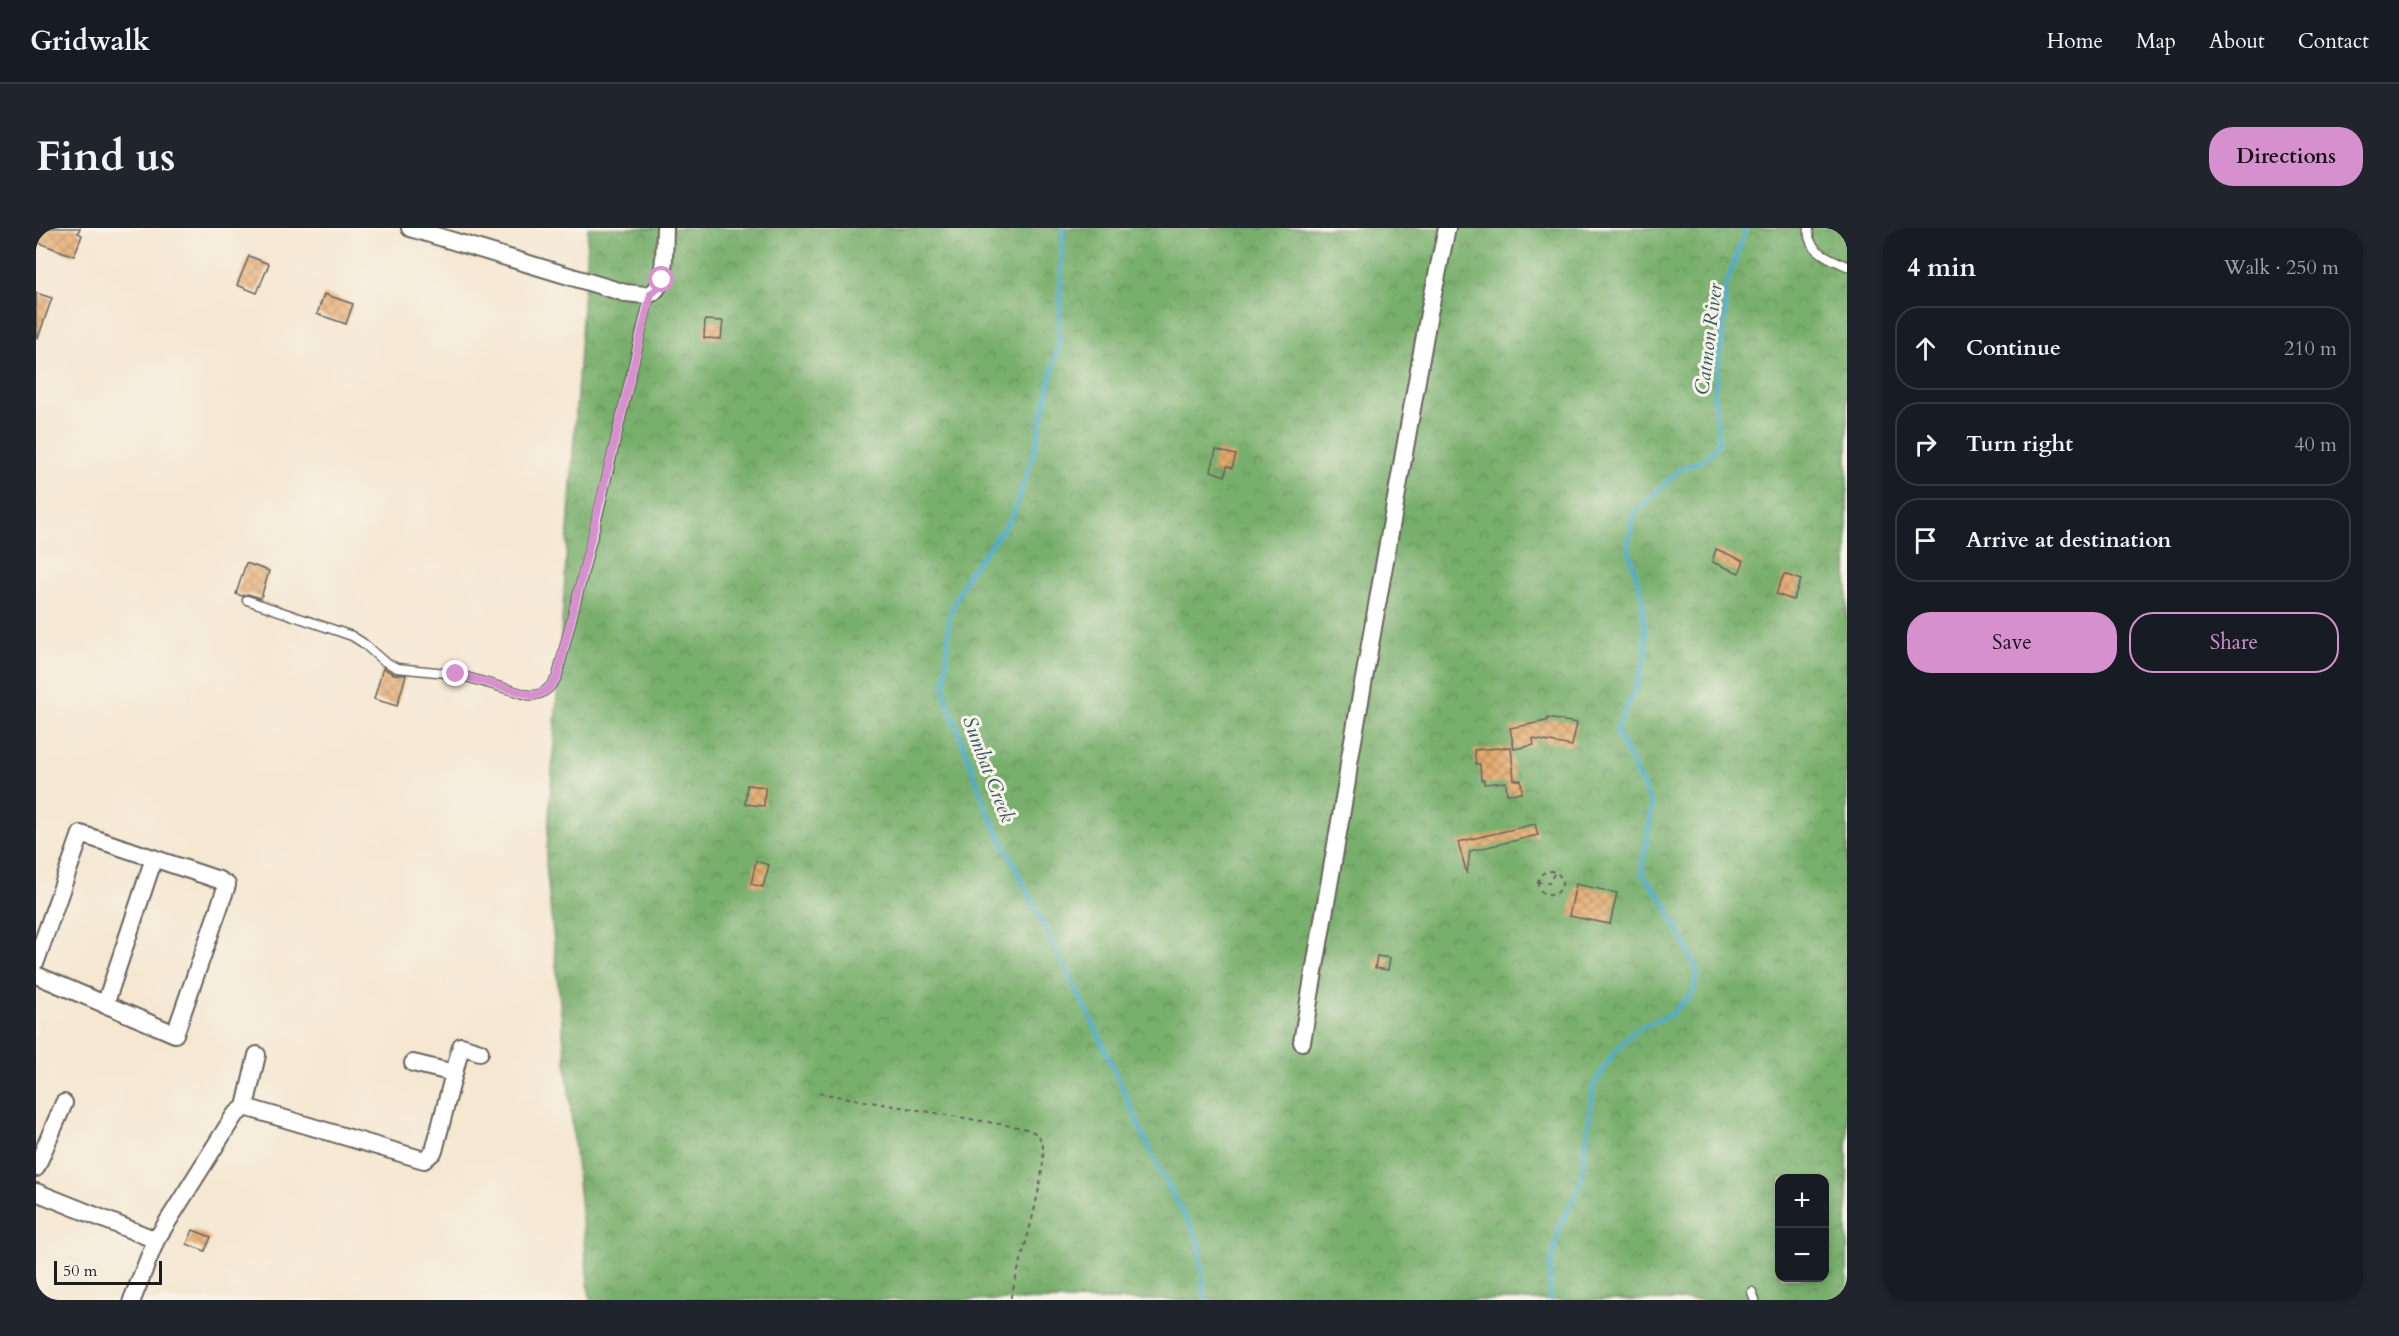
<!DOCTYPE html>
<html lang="en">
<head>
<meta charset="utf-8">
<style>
  :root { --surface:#171b24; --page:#20242c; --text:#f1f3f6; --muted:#9ea1a6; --line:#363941; --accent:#d690ce }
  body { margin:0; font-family:Cardo,serif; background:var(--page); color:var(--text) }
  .controls { position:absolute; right:18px; bottom:18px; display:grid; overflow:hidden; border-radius:12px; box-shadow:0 3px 9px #0003 }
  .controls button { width:54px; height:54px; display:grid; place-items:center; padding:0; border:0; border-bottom:2px solid var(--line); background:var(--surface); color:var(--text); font:30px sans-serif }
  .scale { position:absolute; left:18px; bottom:15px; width:108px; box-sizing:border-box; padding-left:6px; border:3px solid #1c1c1c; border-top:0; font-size:16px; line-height:21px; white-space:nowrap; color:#1c1c1c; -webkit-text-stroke:4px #f7f3e8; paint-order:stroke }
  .stop { position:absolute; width:18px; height:18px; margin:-14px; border:4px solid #d690ce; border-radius:50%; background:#fff }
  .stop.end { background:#d690ce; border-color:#fff; box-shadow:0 2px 6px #0008 }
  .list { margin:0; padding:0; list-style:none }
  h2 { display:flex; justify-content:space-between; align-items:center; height:78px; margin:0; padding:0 24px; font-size:26px }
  h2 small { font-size:20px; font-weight:400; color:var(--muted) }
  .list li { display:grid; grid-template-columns:39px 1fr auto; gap:18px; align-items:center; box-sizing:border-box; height:84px; margin:0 12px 12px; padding:0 12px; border:2px solid var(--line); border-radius:24px }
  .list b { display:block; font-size:22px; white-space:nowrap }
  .list em { font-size:20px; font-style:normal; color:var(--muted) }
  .actions { display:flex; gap:12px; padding:18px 24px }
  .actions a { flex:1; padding:14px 0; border:2px solid var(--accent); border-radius:24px; text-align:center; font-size:21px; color:var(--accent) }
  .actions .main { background:var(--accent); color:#111 }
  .icon { flex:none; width:33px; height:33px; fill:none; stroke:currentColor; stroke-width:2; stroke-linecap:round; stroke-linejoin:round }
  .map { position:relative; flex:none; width:1811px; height:1072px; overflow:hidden; border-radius:24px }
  header { display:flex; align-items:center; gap:36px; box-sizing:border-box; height:84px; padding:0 30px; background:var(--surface); border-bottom:2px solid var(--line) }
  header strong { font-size:28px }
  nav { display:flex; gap:33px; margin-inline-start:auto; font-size:21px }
  .intro { display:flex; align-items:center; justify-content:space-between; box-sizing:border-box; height:144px; padding:0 36px }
  h1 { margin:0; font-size:42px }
  .button { padding:15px 27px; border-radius:24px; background:var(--accent); color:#111; font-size:21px; font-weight:700 }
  main { display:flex; gap:36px; padding:0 36px }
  aside { flex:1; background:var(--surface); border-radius:24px; box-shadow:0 3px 9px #0003 }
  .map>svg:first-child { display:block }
  .forest { fill:url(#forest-crowns); stroke:#4a6644; stroke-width:1.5; fill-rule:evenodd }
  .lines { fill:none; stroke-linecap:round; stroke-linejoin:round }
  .stream { stroke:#4fadcd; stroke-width:4.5 }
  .building { fill:url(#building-cross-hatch) }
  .service-casing { stroke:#68635b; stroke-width:11 }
  .minor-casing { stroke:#68635b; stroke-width:20 }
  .path { stroke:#68635b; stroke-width:2; stroke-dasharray:4.5 4.5; stroke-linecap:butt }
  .service { stroke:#fff; stroke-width:8 }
  .minor { stroke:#fff; stroke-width:16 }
  .route { stroke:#d690ce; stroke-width:8 }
  .labels { text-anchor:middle; stroke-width:6; stroke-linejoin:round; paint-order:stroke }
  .water-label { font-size:20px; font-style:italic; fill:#305663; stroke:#f7f3e8 }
</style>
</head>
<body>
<header>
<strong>Gridwalk</strong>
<nav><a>Home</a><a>Map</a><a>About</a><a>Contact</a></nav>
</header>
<div class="intro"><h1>Find us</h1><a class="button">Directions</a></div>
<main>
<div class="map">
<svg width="1811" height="1072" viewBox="0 0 1811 1072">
  <defs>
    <pattern id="forest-crowns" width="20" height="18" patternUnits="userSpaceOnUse" patternTransform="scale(1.5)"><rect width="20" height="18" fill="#78af6c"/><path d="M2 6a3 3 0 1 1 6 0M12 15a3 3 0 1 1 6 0" fill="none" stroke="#628e58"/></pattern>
    <pattern id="building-cross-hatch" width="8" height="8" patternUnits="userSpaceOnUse" patternTransform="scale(1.5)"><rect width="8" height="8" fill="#e7ab6f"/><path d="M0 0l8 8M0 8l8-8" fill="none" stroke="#ba8a5a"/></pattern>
  </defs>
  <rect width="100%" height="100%" fill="#f7f3e8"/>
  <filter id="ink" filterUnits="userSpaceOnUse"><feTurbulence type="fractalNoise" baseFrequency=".0167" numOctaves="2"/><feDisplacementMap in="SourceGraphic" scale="12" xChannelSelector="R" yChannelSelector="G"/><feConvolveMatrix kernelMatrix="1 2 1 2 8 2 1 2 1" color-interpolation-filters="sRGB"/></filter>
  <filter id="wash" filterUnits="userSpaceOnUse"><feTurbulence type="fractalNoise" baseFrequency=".008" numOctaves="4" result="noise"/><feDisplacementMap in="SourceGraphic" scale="24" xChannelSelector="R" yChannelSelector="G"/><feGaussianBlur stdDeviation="1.35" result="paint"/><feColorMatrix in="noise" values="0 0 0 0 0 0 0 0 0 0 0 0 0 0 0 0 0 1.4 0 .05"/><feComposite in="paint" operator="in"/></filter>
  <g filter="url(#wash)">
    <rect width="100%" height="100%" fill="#f5e7d1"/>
    <!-- forest -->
    <path class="forest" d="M 552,0 L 1811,0 L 1811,1072 L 554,1072 L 510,636 ZM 1744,950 L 1788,950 L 1788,1050 L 1744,1050 Z"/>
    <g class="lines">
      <!-- stream -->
      <path class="stream" d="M 1027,0 L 1023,114 L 999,221 L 976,290 L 933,344 L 913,388 L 909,467 L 953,587 L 1058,797 L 1120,935 L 1163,1014 L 1169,1072
        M 1514,1072 L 1514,1041 L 1524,998 L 1544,957 L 1558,857 L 1577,826 L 1601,801 L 1634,787 L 1658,764 L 1661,742 L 1629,675 L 1606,645 L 1616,577 L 1580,503 L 1599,461 L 1611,425 L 1606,368 L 1592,318 L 1598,286 L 1642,243 L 1672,229 L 1683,214 L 1678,166 L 1689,89 L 1689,62 L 1710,0"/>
    </g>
    <g id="blocks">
      <!-- building -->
      <path class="building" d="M 8,0 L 44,0 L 42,5 L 46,7 L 38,28 L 3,15 Z
        M 213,28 L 233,36 L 221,65 L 201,57 Z
        M 0,65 L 16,70 L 2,110 L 0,110 Z
        M 288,66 L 317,76 L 310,96 L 281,86 Z
        M 669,92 L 687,93 L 685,111 L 668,110 Z
        M 1180,222 L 1200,227 L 1196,240 L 1191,238 L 1189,248 L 1175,243 Z
        M 1680,321 L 1708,333 L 1703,345 L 1676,334 Z
        M 210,335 L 233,343 L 225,370 L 212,366 L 206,368 L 200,366 Z
        M 1748,346 L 1765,352 L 1757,372 L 1740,366 Z
        M 347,440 L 358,446 L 370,447 L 361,478 L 338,471 Z
        M 1511,490 L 1541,495 L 1536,518 L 1497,511 L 1498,517 L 1478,521 L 1474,500 L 1511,493 Z
        M 1475,519 L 1478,552 L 1485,552 L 1486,565 L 1471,566 L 1470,554 L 1448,556 L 1448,552 L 1445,552 L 1444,536 L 1440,536 L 1438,522 Z
        M 711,557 L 729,559 L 728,578 L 709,576 Z
        M 1499,596 L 1502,607 L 1434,623 L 1431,646 L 1422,614 Z
        M 720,633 L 733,637 L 727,659 L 715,656 Z
        M 1540,656 L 1581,665 L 1574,696 L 1533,688 Z
        M 1341,728 L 1354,730 L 1352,742 L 1339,740 Z
        M 157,1002 L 175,1009 L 169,1023 L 151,1016 Z"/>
    </g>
  </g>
  <g filter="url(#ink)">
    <use href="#blocks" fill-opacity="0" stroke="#68635b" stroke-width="1.5"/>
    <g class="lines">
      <!-- service casing -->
      <g class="service-casing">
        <path id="service" d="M 1773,0 C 1769,22 1795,31 1811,38
          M 211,372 L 316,408 L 327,415 L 346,432 L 361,440 L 420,446 L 492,467 C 506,469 514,460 521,449 L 561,291 L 614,66
          M 1716,1064 L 1719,1072"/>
      </g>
      <!-- minor casing -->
      <g class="minor-casing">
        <path id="minor" d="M 374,0 L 589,65 C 596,65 606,68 613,66 C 631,62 628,16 629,0
          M 0,733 L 45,606 L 183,652 L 191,657 L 139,806 L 0,747
          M 69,777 L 118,630
          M 1266,814 L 1311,553 L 1313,535 L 1393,85 L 1411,0
          M 377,835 L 418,845
          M 209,879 L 221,827
          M 0,940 L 28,875
          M 0,964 L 120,1012 L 198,888 L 209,879 L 388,932 L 398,923 L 425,818 L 444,824
          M 96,1072 L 120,1012"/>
      </g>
      <!-- path -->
      <path class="path" d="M1502 655a12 12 0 1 1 24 0a12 12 0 1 1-24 0Z
        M 1501,654 L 1513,655 L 1519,644
        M 783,865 L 975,898 C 987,900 1002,902 1006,914 C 1014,941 982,1040 974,1072"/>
      <!-- service -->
      <use href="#service" class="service"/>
      <!-- minor -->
      <use href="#minor" class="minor"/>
    </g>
  </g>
  <g class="lines" filter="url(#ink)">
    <!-- route -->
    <path class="route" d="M 420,446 L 498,468 L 511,462 L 521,449 L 615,66 L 622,60 L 626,52"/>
  </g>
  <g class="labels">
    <!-- water labels -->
    <g class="water-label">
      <text transform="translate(1672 111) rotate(-83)" y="7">Catmon River</text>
      <text transform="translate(953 541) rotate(69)" y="7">Sumbat Creek</text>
    </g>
  </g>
</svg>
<div class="controls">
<button>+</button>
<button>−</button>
</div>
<div class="scale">50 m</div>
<div class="stop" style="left:626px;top:52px"></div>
<div class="stop end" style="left:420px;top:446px"></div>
</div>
<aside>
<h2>4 min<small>Walk · 250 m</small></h2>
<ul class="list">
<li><svg class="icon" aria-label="ahead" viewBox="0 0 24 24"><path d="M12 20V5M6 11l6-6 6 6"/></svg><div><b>Continue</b></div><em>210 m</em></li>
<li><svg class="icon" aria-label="right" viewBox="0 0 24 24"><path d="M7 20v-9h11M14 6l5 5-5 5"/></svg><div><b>Turn right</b></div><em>40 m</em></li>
<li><svg class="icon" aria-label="arrive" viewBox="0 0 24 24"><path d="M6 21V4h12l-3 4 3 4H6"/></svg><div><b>Arrive at destination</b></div></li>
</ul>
<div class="actions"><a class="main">Save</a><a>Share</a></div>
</aside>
</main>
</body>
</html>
